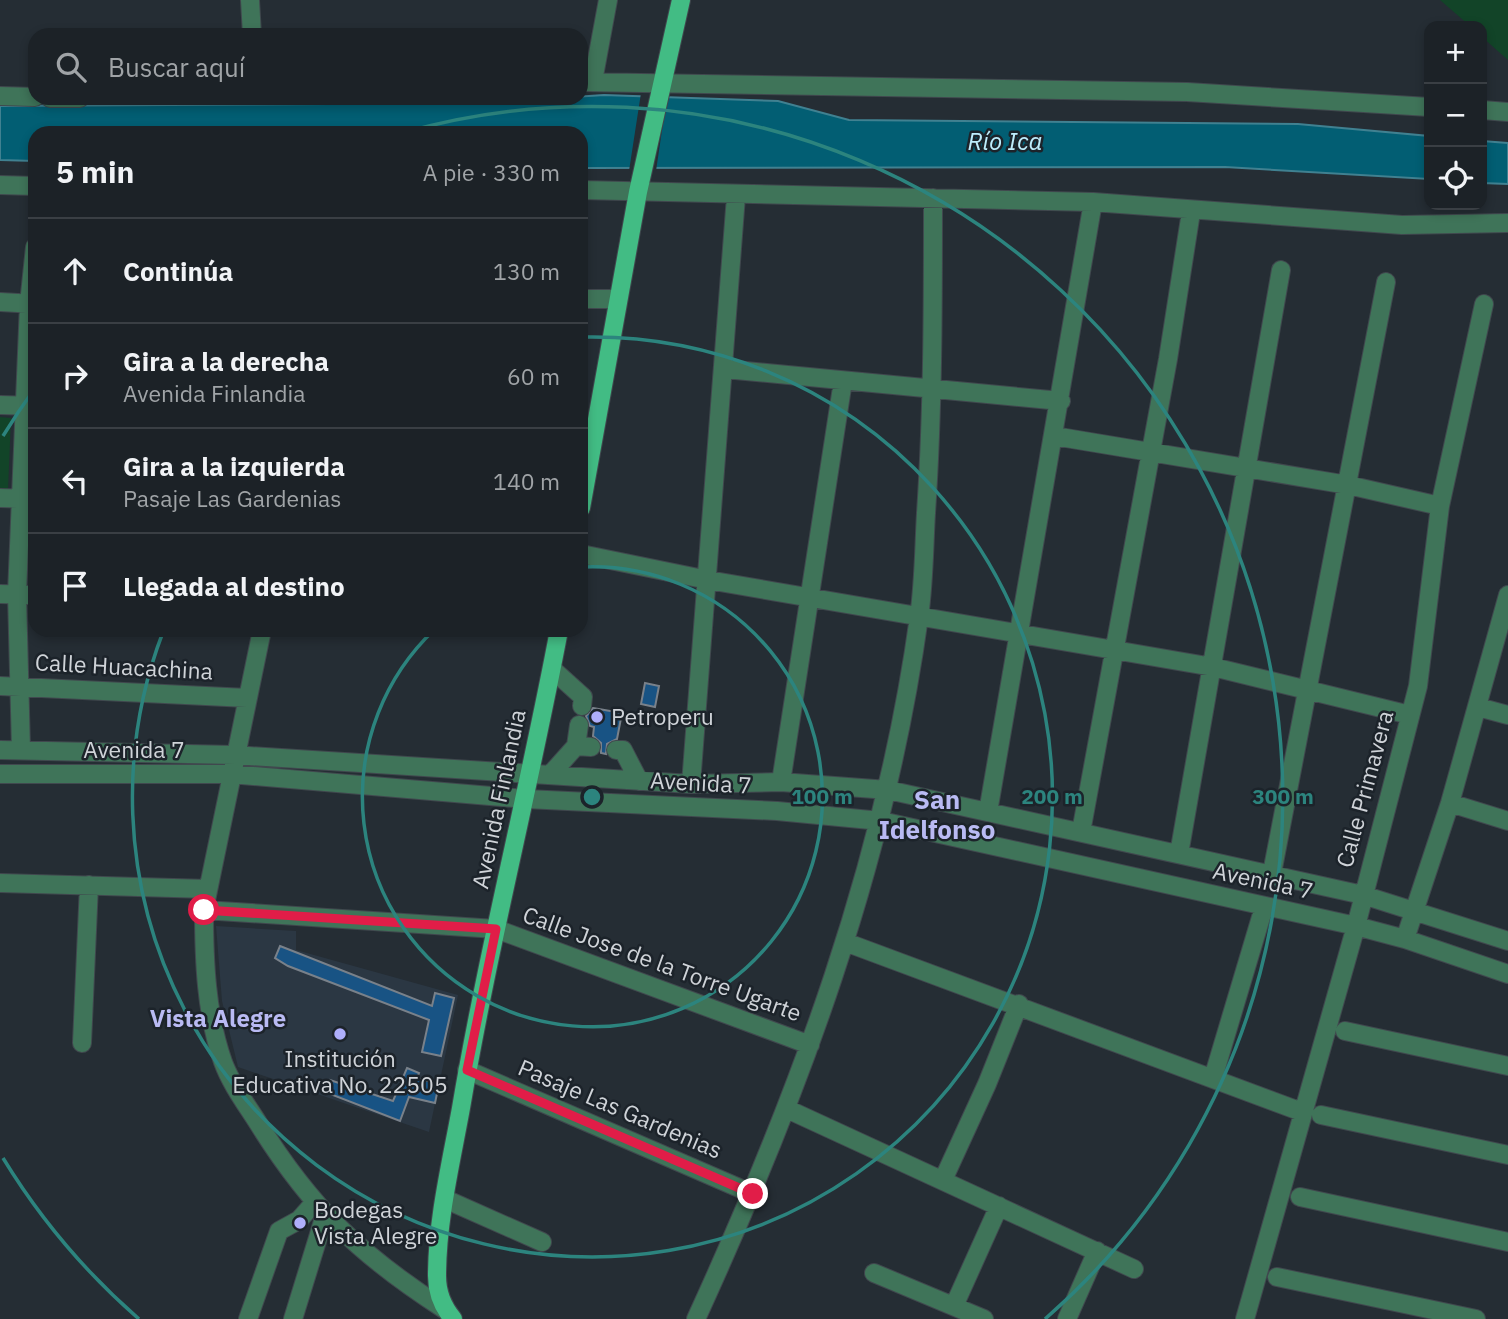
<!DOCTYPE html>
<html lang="es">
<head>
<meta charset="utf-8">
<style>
  :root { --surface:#1c2227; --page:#252a2f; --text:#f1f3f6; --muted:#a0a4a7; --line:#3a3f44 }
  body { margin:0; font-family:"IBM Plex Sans",sans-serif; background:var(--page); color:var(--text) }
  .controls { position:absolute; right:21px; top:21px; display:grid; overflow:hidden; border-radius:14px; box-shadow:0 4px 10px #0003 }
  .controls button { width:63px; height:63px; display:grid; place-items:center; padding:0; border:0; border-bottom:2px solid var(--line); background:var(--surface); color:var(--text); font:35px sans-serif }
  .stop { position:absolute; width:21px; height:21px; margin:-16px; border:5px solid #e11d48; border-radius:50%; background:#fff }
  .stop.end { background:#e11d48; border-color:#fff; box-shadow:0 2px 7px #0008 }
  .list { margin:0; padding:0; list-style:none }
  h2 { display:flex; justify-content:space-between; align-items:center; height:91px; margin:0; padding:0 28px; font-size:30px }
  h2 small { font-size:23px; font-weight:400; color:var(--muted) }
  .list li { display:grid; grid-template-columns:46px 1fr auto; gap:21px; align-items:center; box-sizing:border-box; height:105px; padding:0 28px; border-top:2px solid var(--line) }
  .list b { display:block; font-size:26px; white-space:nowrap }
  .list p { margin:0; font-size:23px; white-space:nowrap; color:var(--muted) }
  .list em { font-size:23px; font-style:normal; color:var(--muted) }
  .icon { flex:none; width:38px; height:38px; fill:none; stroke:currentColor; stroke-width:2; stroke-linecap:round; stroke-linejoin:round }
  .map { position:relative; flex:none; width:1508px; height:1319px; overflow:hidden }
  .search { position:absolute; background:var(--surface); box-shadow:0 4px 10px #0003; left:28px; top:28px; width:560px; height:77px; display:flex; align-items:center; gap:18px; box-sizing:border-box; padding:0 24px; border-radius:21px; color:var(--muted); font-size:26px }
  .panel { position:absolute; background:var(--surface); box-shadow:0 4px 10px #0003; left:28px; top:126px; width:560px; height:511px; border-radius:21px }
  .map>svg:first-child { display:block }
  .built { fill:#2b3743 }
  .green { fill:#124428 }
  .water { fill:#025e73; stroke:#408191; stroke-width:2 }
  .pier { fill:#252d34 }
  .building { fill:#185384; stroke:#79818a; stroke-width:2 }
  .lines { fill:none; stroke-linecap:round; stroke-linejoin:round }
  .minor-casing { stroke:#40484e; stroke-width:20 }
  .major-casing { stroke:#40484e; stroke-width:20 }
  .minor { stroke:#3f7459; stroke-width:18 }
  .major { stroke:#42bc84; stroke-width:18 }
  .route { stroke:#e11d48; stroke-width:9 }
  .ring { fill:none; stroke:#2c847e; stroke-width:3.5 }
  .poi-dot { fill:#aeaefb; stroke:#1c232a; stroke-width:2.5 }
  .labels { text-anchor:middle; stroke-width:5; stroke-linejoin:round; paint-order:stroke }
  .street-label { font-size:23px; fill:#cfd3d8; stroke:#1c232a }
  .poi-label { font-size:23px; fill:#cfd3d8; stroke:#1c232a; text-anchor:start }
  .water-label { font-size:24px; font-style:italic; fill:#beedfc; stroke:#1c232a }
  .neighbourhood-label { font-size:24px; font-weight:bold; fill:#b9baf3; stroke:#1c232a }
  .quarter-label { font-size:26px; font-weight:bold; fill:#b9baf3; stroke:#1c232a }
  .centre { fill:#2c847e; stroke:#1c232a; stroke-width:3.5 }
  .ring-label { font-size:21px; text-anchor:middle; font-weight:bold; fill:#2c847e; stroke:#1c232a; stroke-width:5; stroke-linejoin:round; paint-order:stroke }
</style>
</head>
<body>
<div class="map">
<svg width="1508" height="1319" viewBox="0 0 1508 1319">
  <rect width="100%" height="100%" fill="#252d34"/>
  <!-- built -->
  <path class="built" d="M 216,926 L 296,931 L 296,950 L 458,995 L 429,1132 L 238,1067 L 222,1001 Z"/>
  <!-- green -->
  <path class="green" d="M 1440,0 L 1508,0 L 1508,60 L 1482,37 L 1482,26 L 1470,26 Z
    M 0,417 L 11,418 L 8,490 L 0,490 Z"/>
  <!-- water -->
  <path class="water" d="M 604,95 L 778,101 L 849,120 L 1298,124 L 1429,136 L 1429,179 L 1225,167 L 581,168 L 581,133 L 35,133 L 35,161 L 0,160 L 0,106 L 480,103 Z
    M 1482,141 L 1508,143 L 1508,184 L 1482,183 Z"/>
  <!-- pier -->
  <path class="pier" d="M 641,93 L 667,96 L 656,171 L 629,171 Z"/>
  <!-- building -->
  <path class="building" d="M 645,683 L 659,686 L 655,707 L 641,704 Z
    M 593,708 L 622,713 L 617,739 L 607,744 L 606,754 L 601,753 L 601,743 L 593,736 L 594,727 L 590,726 L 586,716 Z
    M 280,946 L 432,1006 L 435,993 L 454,998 L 441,1056 L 422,1052 L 429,1020 L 288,966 L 275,958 Z
    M 407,1068 L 419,1073 L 417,1078 L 439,1084 L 435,1103 L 409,1097 L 400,1121 L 325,1092 L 330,1080 L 393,1101 Z"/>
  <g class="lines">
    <!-- minor casing -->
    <g class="minor-casing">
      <path id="minor" d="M 250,0 L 252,35
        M 593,81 L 608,0
        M 581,82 L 1187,92 L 1429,107
        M 0,96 L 35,97
        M 50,98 L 80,98
        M 1482,110 L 1508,112
        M 0,185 L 35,186
        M 581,190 L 1093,202 L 1402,225 L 1508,223
        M 581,299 L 618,299
        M 0,302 L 35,304
        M 725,369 L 1061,401
        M 0,405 L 35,406
        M 1054,436 L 1348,485 L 1440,506
        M 0,498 L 35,499
        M 581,554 L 708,580 L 1213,667 L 1410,715
        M 0,594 L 35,595
        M 262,630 L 204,910 C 204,960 206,1014 223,1062 C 231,1084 246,1104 258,1123 C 311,1208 360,1255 444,1309
        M 552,669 L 583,697 L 582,706
        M 0,686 L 247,698
        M 1478,707 L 1508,715
        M 576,746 L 579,725
        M 0,750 L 234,755 L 691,784 L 781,782 L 888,790 L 1363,895 L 1508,941
        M 21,750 L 17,594 L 29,304 L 35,247
        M 616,750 L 623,750 L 639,781
        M 0,774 L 230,774 L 526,799 L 777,811 L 881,821 L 1356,926 L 1405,939 L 1508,974
        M 550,775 L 576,746 L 591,747
        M 781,782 L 843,381
        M 691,784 L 736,196
        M 1450,803 L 1508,821
        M 988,812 L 1093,202
        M 1081,832 L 1168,359 L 1191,212
        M 1179,854 L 1281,270
        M 1272,873 L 1386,282
        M 0,883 L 208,889
        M 204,910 L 496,929 L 810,1045
        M 1405,939 L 1450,803 L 1508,595
        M 845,942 L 1302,1112
        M 1345,1031 L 1508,1066
        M 82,1043 L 89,885
        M 467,1070 L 753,1194
        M 1213,1078 L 1264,907
        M 787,1109 L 1134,1269
        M 1321,1115 L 1508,1155
        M 943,1180 L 987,1084 L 1019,1004
        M 1300,1197 L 1508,1242
        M 445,1199 L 542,1242
        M 874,1273 L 984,1319
        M 1277,1277 L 1476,1319
        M 954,1306 L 999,1206
        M 248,1319 L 279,1231 L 299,1220 L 314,1203
        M 293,1319 L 325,1215
        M 696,1319 C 799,1094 885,864 919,617 C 924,583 924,547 926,513 C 933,408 933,304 933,198
        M 1067,1319 L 1097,1251
        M 1245,1319 L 1356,926 L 1418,686 L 1440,506 L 1484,304"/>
    </g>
    <!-- major casing -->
    <g class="major-casing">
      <path id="major" d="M 581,508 L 638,192 L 681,0
        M 453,1319 C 443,1307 437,1292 437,1276 C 437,1220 451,1163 461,1108 C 488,948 529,790 559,630"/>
    </g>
    <!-- minor -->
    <use href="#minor" class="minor"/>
    <!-- major -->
    <use href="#major" class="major"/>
  </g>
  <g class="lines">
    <!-- route -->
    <path class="route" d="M 204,910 L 496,929 L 467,1070 L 753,1194"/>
  </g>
  <!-- distance rings -->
  <g class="ring">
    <path d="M582 567A230 230 0 1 1 434 630"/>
    <path d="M584 337A460 460 0 1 1 163 632"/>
    <path d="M139 1319A691 691 0 0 1 3 1158M3 436A691 691 0 0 1 33 391M402 133A691 691 0 0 1 1045 1319"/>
  </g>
  <!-- markers -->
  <g class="poi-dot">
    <circle cx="597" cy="717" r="7"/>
    <circle cx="340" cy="1034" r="7"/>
    <circle cx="300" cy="1223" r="7"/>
  </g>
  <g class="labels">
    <!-- street labels -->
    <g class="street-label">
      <text transform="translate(124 667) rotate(3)" y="8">Calle Huacachina</text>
      <text x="134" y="758">Avenida 7</text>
      <text transform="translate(701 783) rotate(3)" y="8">Avenida 7</text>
      <text transform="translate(1365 789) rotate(-75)" y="8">Calle Primavera</text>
      <text transform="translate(499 799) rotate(-78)" y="8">Avenida Finlandia</text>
      <text transform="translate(1263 881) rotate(12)" y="8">Avenida 7</text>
      <text transform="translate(662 964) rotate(20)" y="8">Calle Jose de la Torre Ugarte</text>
      <text transform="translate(620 1109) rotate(23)" y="8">Pasaje Las Gardenias</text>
    </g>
    <!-- poi labels -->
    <g class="poi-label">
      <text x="611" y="725">Petroperu</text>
      <text x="340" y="1067" text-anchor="middle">Institución<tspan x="340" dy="26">Educativa No. 22505</tspan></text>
      <text x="314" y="1218">Bodegas<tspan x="314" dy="26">Vista Alegre</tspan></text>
    </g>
    <!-- water labels -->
    <g class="water-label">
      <text x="1005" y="150">Río Ica</text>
    </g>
    <!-- neighbourhood labels -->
    <g class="neighbourhood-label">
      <text x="218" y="1027">Vista Alegre</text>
    </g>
    <!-- quarter labels -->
    <g class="quarter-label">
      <text x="937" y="809">San<tspan x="937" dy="30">Idelfonso</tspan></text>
    </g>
  </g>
  <circle cx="592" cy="797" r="10" class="centre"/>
  <g class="ring-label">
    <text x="822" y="804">100 m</text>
    <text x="1052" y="804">200 m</text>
    <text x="1283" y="804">300 m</text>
  </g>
</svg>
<div class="controls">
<button>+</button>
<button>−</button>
<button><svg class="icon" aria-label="locate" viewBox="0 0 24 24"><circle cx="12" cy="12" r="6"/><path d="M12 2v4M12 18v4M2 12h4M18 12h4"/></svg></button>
</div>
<div class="stop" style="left:204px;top:910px"></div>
<div class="stop end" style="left:753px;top:1194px"></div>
<div class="search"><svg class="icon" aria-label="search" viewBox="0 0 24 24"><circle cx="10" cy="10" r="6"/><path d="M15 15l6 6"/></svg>Buscar aquí</div>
<section class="panel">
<h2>5 min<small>A pie · 330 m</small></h2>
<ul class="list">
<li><svg class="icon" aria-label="ahead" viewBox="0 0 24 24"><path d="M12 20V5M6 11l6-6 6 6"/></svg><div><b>Continúa</b></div><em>130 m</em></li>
<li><svg class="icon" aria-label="right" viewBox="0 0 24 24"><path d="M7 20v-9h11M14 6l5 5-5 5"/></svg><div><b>Gira a la derecha</b><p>Avenida Finlandia</p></div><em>60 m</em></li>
<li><svg class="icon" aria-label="left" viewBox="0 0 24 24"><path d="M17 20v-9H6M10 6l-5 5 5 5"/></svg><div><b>Gira a la izquierda</b><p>Pasaje Las Gardenias</p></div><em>140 m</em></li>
<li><svg class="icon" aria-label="arrive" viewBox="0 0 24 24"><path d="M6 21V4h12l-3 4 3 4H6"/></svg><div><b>Llegada al destino</b></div></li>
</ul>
</section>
</div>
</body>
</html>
